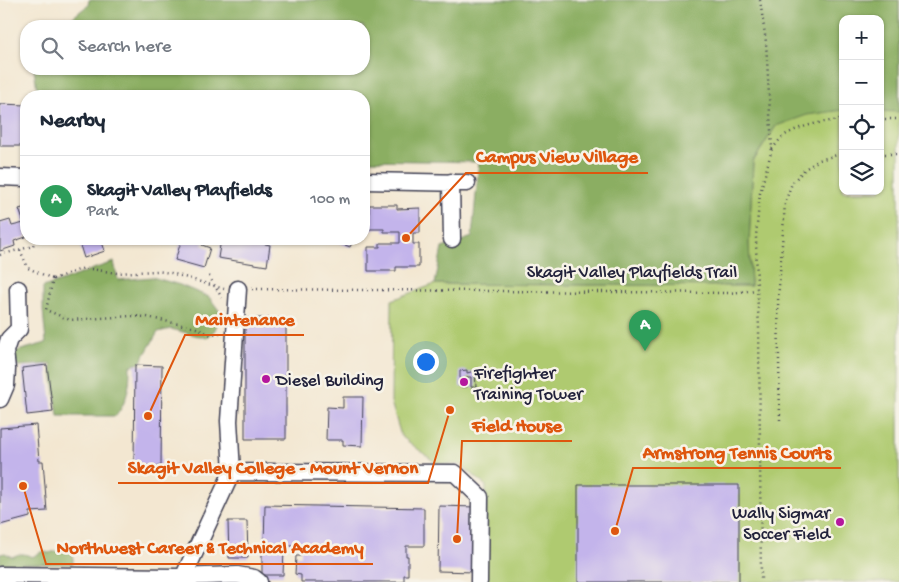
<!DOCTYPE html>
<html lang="en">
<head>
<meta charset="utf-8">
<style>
  :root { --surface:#fff; --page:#f2f2f3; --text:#1f2937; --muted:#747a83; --line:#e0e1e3; --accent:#b5179e }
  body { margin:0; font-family:"Gochi Hand",sans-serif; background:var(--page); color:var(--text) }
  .controls { position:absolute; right:15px; top:15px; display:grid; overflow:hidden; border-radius:10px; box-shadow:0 1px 4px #0004 }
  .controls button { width:45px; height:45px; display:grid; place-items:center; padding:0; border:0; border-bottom:1px solid var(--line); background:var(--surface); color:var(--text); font:25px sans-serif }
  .you { position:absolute; left:425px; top:361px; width:18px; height:18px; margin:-12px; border:4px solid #fff; border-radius:50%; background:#1a73e8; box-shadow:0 0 0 8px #1a73e833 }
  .badge { display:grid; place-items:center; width:32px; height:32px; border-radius:50%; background:var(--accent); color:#fff; font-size:16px; font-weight:700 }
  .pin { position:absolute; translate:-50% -41px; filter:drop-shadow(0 1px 2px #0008) }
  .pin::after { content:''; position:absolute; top:26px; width:18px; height:15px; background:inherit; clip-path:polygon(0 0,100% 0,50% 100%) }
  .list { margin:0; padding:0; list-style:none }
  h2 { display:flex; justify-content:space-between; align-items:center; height:65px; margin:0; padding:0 20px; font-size:21px }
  h2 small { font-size:16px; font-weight:400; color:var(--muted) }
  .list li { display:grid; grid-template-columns:32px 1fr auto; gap:15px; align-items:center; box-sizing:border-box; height:90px; padding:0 20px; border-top:1px solid var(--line) }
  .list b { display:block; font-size:19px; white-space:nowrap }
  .list p { margin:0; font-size:16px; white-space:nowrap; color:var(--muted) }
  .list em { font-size:16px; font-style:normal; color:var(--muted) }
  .icon { flex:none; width:28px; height:28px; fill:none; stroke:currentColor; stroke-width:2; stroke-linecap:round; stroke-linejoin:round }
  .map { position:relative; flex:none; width:899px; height:582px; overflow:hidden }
  .search { position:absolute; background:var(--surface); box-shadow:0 1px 4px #0004; left:20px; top:20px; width:350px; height:55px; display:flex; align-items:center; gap:12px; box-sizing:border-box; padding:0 18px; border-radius:20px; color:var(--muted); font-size:19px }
  .panel { position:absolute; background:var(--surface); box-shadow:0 1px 4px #0004; left:20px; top:90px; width:350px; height:155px; border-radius:20px }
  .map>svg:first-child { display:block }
  .green { fill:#afca70; stroke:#687656; fill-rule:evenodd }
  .forest { fill:#8bae62; stroke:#56684e }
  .building { fill:#c3b4eb }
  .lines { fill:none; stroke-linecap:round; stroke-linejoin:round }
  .minor-casing { stroke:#414052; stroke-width:19 }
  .path { stroke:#414052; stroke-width:2.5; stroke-dasharray:1 4; stroke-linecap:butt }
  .minor { stroke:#fff; stroke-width:16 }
  .poi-dot { fill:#b5179e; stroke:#f7f3e8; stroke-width:2 }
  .labels { text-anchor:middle; stroke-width:5; stroke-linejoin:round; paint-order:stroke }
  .street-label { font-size:18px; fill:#22223b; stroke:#f7f3e8 }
  .poi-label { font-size:18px; fill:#22223b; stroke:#f7f3e8; text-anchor:start }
  .leader { fill:none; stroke:#de560e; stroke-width:2 }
  .callout-dot { fill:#de560e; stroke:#f7f3e8; stroke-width:2 }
  .callout-label { font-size:19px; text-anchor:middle; font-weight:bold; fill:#de560e; stroke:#f7f3e8; stroke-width:5; stroke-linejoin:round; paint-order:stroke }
</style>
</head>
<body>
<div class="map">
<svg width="899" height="582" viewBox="0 0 899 582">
  <rect width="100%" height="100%" fill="#f7f3e8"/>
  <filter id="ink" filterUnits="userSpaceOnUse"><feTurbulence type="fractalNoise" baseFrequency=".02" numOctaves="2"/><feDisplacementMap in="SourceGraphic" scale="10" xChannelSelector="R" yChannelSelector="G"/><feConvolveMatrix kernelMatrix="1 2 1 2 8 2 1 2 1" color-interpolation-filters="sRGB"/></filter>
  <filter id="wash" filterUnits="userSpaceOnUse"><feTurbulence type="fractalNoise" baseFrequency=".0096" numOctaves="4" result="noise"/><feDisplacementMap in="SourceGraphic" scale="20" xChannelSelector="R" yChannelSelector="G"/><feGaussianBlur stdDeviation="1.12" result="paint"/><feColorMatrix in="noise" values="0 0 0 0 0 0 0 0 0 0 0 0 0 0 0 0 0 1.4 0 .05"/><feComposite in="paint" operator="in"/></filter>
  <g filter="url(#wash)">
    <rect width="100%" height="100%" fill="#f3e7d1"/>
    <!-- green -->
    <path class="green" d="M 751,0 L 899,0 L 899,582 L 485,582 L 486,486 L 462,465 L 436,463 L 401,436 L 391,402 L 392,300 L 435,284 L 751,286 L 749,243 L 753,162 L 776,126 ZM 843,19 L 880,19 L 880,191 L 843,191 Z"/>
    <!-- forest -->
    <path class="forest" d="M 89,0 L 899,0 L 899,112 L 880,111 L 880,19 L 843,19 L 843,110 L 807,115 L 776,126 L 753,161 L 749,243 L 751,286 L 435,284 L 442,248 L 472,237 L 479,162 L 364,160 L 364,96 L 38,96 L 34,69 L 364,69 L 364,26 L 62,26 L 88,5 Z
      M 114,262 L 118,280 L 152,277 L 180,285 L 209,297 L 221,313 L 215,330 L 207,338 L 171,329 L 158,332 L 140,363 L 130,366 C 130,385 128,400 116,416 L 58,416 L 51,364 L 18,366 C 14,362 12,357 14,352 L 46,343 L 43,310 L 43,287 C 68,280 90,269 114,262 Z
      M 62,550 L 70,550 L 73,556 L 73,564 L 0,564 L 0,554 L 5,553 L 12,557 C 20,553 24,553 32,557 L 43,551 L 48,553 Z"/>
    <g id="blocks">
      <!-- building -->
      <path class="building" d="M 0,104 L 26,105 L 26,146 L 0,146 Z
        M 369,205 L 397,205 L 397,209 L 420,208 L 420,233 L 413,233 L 413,244 L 419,244 L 419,267 L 396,267 L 396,271 L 368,271 L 368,247 L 380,247 L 380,243 L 400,243 L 400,232 L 384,232 L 384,229 L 369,229 Z
        M 26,207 L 26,237 L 14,241 L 15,246 L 0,251 L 0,223 L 10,220 L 12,226 L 24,223 L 19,209 Z
        M 78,239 L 101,239 L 105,251 L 84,258 Z
        M 182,239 L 205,239 L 202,245 L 210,248 L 204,268 L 175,260 Z
        M 221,239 L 256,239 L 256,242 L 270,245 L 267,266 L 218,258 Z
        M 330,239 L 354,239 L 350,247 Z
        M 245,318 L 286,318 L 286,439 L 245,439 Z
        M 47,365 L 53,412 L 27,415 L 22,368 Z
        M 135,365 L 162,366 L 161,466 L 134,465 Z
        M 467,370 L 467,373 L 475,371 L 476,387 L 471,387 L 471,377 L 467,377 L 467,387 L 460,387 L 460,371 Z
        M 343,397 L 363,397 L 362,446 L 343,445 L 343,440 L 326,440 L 327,407 L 343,408 Z
        M 36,425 L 39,461 L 43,461 L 47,511 L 30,512 L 30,517 L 0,525 L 0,428 Z
        M 578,485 L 739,485 L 739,582 L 578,582 Z
        M 265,505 L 424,508 L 424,546 L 406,546 L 406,556 L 408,556 L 408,575 L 404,575 L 404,582 L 301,582 L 301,575 L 295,574 L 296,556 L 301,556 L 301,546 L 264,546 Z
        M 439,506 L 476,507 L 474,572 L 438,571 Z
        M 228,521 L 247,521 L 248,558 L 229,558 Z
        M 262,548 L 284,549 L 283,575 L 262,575 Z"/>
    </g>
  </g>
  <g filter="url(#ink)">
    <use href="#blocks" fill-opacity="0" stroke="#414052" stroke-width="1"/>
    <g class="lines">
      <!-- minor casing -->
      <g class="minor-casing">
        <path id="minor" d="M 0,177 L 26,178
          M 364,181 L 467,183
          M 451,182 L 452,239
          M 0,399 L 6,385 L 7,369 L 5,351 L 9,339 L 19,329 L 18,289
          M 232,472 L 455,473 L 480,497 L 479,582
          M 0,575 L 175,577 L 237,575 L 254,578 L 259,582
          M 181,582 L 232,472 L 229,421 L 238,289"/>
      </g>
      <!-- path -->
      <path class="path" d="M 760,0 L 766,42 L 772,149 L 760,193 L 756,236 L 757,290 L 759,327 L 761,582
        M 880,119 L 899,119
        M 772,149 C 776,145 780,138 785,135 C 802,125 824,121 843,120
        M 880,154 L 899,154
        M 20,250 L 28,268 L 53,279
        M 0,255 L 33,246 L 35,239
        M 209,276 L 222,298
        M 53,279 L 84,268 L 117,273 L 157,271 L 171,273 L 224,289
        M 53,279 L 46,310 L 70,320 L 132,316 L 147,317 L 196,328 L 211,335 L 220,334
        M 252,289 L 729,293 L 757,290
        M 780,420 L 778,301 L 785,203 L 792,183 L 805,169 L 819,160 L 837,155 L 843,155"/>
      <!-- minor -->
      <use href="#minor" class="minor"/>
    </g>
  </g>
  <!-- markers -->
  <g class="poi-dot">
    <circle cx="266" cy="379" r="5"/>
    <circle cx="464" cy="382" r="5"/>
    <circle cx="840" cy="522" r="5"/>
  </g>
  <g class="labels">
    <!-- street labels -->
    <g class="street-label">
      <text x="632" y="277">Skagit Valley Playfields Trail</text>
    </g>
    <!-- poi labels -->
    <g class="poi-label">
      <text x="474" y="378">Firefighter<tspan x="474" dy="21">Training Tower</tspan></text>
      <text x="276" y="385">Diesel Building</text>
      <text x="830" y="518" text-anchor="end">Wally Sigmar<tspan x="830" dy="21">Soccer Field</tspan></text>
    </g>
  </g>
  <!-- callouts -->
  <path class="leader" d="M406 238L466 173H648M148 416L185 335H304M457 539L462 441H572M615 531L633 468H841M450 410L428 483H118M23 486L46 564H373"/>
  <g class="callout-dot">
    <circle cx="406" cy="238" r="5"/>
    <circle cx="148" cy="416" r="5"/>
    <circle cx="457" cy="539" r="5"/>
    <circle cx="615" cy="531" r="5"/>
    <circle cx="450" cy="410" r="5"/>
    <circle cx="23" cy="486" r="5"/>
  </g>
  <g class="callout-label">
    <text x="557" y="162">Campus View Village</text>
    <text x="245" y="325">Maintenance</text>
    <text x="517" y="431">Field House</text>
    <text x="737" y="458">Armstrong Tennis Courts</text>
    <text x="273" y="473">Skagit Valley College - Mount Vernon</text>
    <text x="210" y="553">Northwest Career &amp; Technical Academy</text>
  </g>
</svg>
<div class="controls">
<button>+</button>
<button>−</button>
<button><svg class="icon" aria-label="locate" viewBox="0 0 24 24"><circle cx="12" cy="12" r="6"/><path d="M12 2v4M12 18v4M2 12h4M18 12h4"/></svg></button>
<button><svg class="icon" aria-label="layers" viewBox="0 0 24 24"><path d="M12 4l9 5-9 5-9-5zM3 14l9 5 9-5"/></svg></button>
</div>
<div class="you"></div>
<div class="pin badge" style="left:645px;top:351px;background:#2e9e5b">A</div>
<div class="search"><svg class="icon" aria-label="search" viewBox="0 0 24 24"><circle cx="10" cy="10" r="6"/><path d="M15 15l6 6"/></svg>Search here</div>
<section class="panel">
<h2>Nearby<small></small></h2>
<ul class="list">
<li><span class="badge" style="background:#2e9e5b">A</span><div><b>Skagit Valley Playfields</b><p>Park</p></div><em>100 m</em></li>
</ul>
</section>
</div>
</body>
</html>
